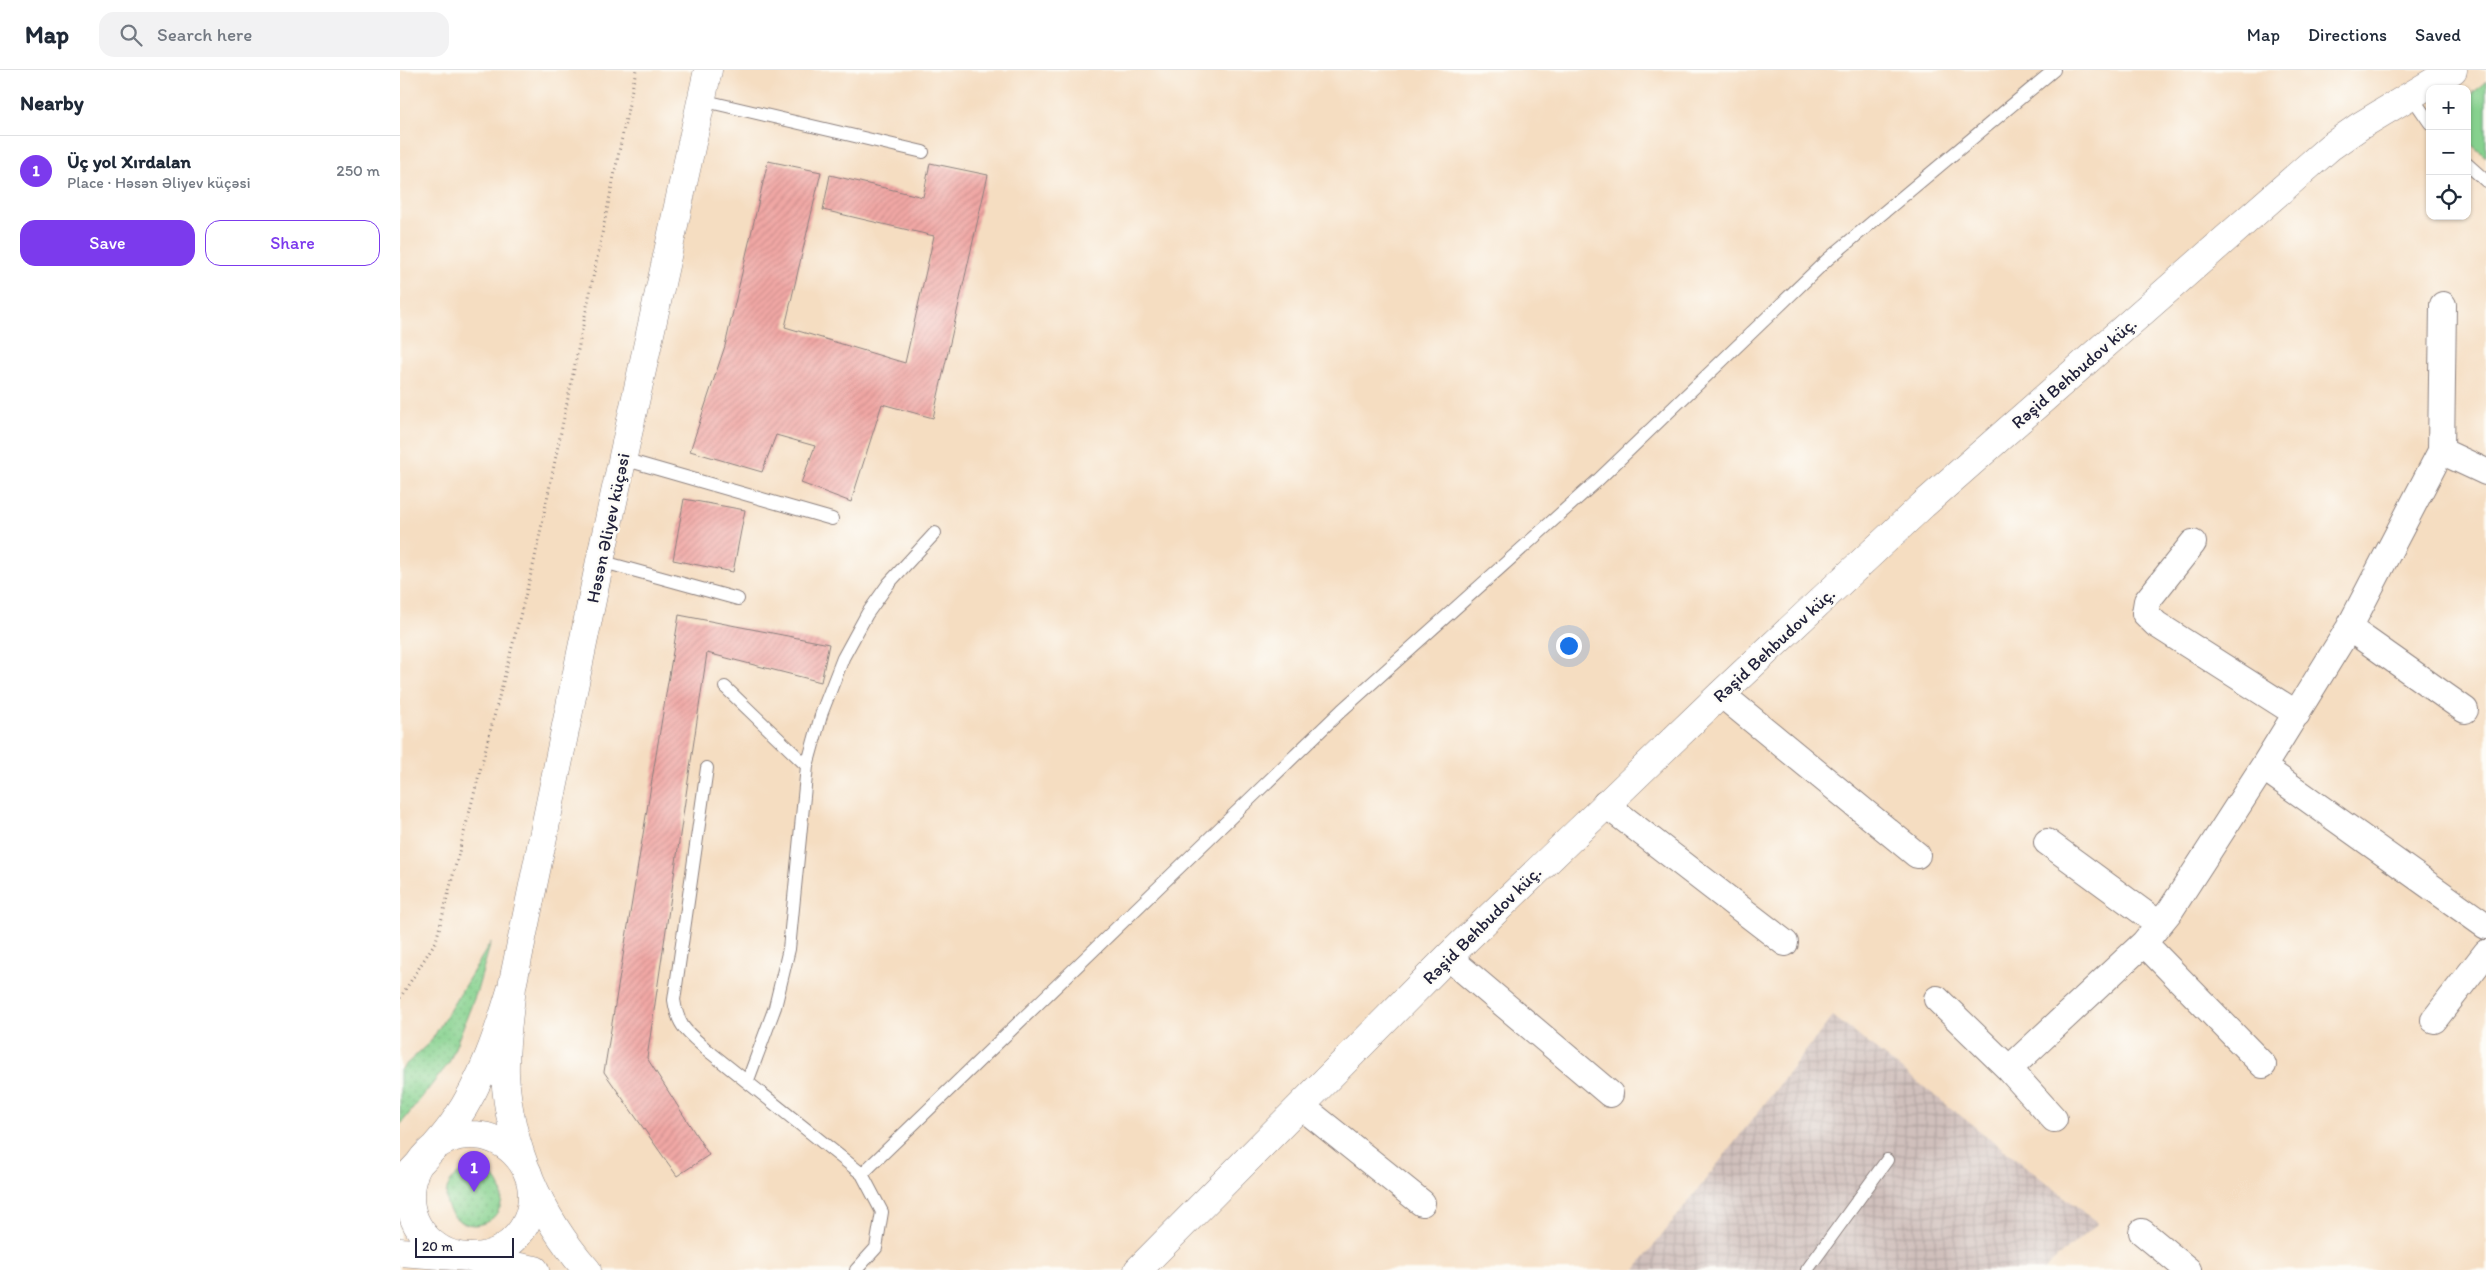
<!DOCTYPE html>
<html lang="en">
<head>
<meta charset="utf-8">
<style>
  :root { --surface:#fff; --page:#f2f2f3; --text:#1f2937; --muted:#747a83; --line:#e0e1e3; --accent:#7c3aed }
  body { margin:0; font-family:Itim,sans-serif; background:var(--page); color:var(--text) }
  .controls { position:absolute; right:15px; top:15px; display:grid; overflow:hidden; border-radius:10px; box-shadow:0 1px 4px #0004 }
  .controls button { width:45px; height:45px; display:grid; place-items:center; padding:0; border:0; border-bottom:1px solid var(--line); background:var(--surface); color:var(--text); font:25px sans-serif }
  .scale { position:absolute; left:15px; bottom:12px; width:99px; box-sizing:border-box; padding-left:5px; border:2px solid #22223b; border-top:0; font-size:14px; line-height:18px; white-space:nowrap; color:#22223b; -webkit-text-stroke:4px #fdfcf7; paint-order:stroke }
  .you { position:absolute; left:1168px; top:575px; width:18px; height:18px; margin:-12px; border:4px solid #fff; border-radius:50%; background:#1a73e8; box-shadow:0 0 0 8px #1a73e833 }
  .badge { display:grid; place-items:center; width:32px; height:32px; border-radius:50%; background:var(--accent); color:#fff; font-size:16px; font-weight:700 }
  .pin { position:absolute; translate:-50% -41px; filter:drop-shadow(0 1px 2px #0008) }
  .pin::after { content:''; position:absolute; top:26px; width:18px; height:15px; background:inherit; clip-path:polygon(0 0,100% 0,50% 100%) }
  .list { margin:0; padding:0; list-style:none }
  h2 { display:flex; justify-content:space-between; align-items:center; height:65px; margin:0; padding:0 20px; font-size:21px }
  h2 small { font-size:16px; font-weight:400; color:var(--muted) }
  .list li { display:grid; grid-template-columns:32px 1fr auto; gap:15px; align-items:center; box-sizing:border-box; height:70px; padding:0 20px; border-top:1px solid var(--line) }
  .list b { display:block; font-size:19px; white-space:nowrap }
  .list p { margin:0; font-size:16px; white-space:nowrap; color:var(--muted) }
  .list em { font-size:16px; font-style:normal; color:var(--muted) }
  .actions { display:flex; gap:10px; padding:15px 20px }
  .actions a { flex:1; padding:11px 0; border:1px solid var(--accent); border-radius:15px; text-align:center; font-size:18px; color:var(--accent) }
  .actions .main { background:var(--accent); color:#fff }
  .icon { flex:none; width:28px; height:28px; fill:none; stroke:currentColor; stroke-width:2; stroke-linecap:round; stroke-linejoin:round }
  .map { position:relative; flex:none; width:2086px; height:1200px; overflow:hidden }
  header { display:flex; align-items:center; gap:30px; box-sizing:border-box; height:70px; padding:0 25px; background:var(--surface); border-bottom:1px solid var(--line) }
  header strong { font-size:24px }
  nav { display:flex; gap:28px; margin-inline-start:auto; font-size:18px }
  .search { width:350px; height:45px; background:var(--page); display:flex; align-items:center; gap:12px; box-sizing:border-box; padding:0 18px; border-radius:15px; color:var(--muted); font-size:19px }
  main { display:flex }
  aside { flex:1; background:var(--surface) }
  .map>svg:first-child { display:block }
  .industrial { fill:url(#industrial-grid) }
  .grass { fill:url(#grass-dots); stroke:#547a64 }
  .green { fill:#86d18e; stroke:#547a64 }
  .building { fill:url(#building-hatch) }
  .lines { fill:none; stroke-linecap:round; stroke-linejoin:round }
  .lane-casing { stroke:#8c807e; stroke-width:14 }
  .street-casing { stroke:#8c807e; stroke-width:28 }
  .secondary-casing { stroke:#8c807e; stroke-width:29 }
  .path { stroke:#8c807e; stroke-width:3; stroke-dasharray:1 4; stroke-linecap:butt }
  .lane { stroke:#fff; stroke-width:12 }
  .street { stroke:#fff; stroke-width:26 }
  .secondary { stroke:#fff; stroke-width:28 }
  .labels { text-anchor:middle; stroke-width:5; stroke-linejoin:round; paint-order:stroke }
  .street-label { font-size:18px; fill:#22223b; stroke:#fdfcf7 }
</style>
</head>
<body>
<header>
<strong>Map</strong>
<div class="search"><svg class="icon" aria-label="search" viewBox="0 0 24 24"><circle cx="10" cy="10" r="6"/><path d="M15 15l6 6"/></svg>Search here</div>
<nav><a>Map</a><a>Directions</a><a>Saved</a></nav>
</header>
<main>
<aside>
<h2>Nearby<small></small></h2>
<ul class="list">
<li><span class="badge">1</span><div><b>Üç yol Xırdalan</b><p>Place · Həsən Əliyev küçəsi</p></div><em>250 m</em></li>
</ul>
<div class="actions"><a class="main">Save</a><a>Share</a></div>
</aside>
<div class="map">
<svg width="2086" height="1200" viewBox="0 0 2086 1200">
  <defs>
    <pattern id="industrial-grid" width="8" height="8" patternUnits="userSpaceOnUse" patternTransform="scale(1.25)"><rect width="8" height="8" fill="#d0c0bc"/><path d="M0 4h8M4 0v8" fill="none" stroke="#b2a5a2"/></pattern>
    <pattern id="grass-dots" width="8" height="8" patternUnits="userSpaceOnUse" patternTransform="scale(1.25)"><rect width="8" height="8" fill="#86d18e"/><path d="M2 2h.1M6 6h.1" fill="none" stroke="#73b37b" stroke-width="1.8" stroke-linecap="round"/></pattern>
    <pattern id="building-hatch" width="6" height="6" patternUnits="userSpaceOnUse" patternTransform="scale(1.25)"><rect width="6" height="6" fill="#f0a7a4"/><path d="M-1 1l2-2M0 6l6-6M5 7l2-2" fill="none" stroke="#ce8f8e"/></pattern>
  </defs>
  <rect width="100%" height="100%" fill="#fdfcf7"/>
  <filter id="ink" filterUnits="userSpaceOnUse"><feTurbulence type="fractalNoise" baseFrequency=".02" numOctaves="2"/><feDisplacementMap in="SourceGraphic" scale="10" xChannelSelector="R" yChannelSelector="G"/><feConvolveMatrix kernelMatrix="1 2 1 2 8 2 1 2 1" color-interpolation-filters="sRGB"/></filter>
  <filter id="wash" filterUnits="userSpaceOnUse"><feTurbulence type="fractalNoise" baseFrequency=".0096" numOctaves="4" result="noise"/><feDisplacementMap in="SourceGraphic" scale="20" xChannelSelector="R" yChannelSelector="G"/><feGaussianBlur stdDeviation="1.12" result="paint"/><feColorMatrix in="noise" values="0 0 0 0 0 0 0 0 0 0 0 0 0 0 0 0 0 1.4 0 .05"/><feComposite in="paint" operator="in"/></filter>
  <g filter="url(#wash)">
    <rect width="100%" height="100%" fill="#f5ddc1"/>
    <!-- industrial -->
    <path class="industrial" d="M 1433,946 L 1698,1153 L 1643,1200 L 1235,1200 Z"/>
    <!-- grass -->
    <path class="grass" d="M 91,872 L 77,921 L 49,993 L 0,1055 L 0,1000 L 31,971 Z
      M46 1127a28 28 0 1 1 56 0a28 28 0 1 1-56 0Z"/>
    <!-- green -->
    <path class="green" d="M 2086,11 L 2086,87 L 2067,71 L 2067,29 Z"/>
    <g id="blocks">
      <!-- building -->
      <path class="building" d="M 368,91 L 421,102 L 385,257 L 505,293 L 534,166 L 423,140 L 430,105 L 523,127 L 530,93 L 588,105 L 533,348 L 482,334 L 451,432 L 401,413 L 415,376 L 376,365 L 362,402 L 290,381 L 325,276 Z
        M 284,429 L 345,440 L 333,502 L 273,490 Z
        M 279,545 L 429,574 L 421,612 L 307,583 L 247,988 L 309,1085 L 277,1106 L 204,1002 Z"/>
    </g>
  </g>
  <g filter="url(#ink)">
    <use href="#blocks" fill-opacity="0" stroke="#8c807e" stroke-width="1"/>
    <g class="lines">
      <!-- lane casing -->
      <g class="lane-casing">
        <path id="lane" d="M 2012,27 L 2030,53
          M 301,30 L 523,82
          M 2067,94 L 2086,111
          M 223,389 L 432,449
          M 200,491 L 338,529
          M 325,617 L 407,696
          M 307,698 L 274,930 C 278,957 287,962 306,979 L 462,1104 L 482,1142 L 476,1178 L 456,1200
          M 348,1010 L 375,937 L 389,879 L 407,696 L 422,642 L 443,588 L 467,544 L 489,513 L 535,463
          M 462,1104 L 942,640 L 1198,410 L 1428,189 L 1654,0
          M 1407,1200 L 1487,1090"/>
      </g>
      <!-- street casing -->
      <g class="street-casing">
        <path id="street" d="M 2041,381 L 2043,235
          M 2086,402 L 2041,381 L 1949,558 L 1863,697 L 2086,856
          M 1793,473 L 1747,531 L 1745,543 L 1756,554 L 1897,644
          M 1949,558 L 2065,640
          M 1321,624 L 1517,785
          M 1205,734 L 1385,873
          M 1647,772 L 1759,854
          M 1744,873 L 1863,995
          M 1048,887 L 1210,1024
          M 1537,929 L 1609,999 L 1654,1049
          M 2034,950 L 2086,883
          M 1609,999 L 1744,873 L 1770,841 L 1863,697
          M 901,1036 L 1022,1133
          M 1742,1162 L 1788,1200"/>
      </g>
      <!-- secondary casing -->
      <g class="secondary-casing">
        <path id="secondary" d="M 112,917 L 200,491 L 308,0
          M10 1126a61 61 0 1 1 122 0a61 61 0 1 1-122 0Z
          M 0,1114 C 18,1094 40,1074 55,1051 C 83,1010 98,964 112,917 C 109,946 104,976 105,1004 C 109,1076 140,1147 187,1200
          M 0,1182 L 68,1187 L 135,1200
          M 738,1200 L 1048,887 L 1321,624 L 1523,435 L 1930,77 L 1960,56 L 2053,0"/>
      </g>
      <!-- path -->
      <path class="path" d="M 0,928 L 36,871 L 134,492 L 236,0"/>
      <!-- lane -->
      <use href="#lane" class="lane"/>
      <!-- street -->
      <use href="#street" class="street"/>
      <!-- secondary -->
      <use href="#secondary" class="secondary"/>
    </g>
  </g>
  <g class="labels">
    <!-- street labels -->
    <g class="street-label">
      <text transform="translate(1674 303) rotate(-41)" y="6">Rəşid Behbudov küç.</text>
      <text transform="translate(208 458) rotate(-78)" y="6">Həsən Əliyev küçəsi</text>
      <text transform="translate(1374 575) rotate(-43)" y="6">Rəşid Behbudov küç.</text>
      <text transform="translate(1082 855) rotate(-45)" y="6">Rəşid Behbudov küç.</text>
    </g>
  </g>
</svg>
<div class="controls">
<button>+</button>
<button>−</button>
<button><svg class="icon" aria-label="locate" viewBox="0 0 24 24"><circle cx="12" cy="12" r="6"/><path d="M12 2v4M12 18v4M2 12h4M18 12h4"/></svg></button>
</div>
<div class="scale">20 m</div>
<div class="you"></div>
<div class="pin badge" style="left:74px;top:1122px">1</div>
</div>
</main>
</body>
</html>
